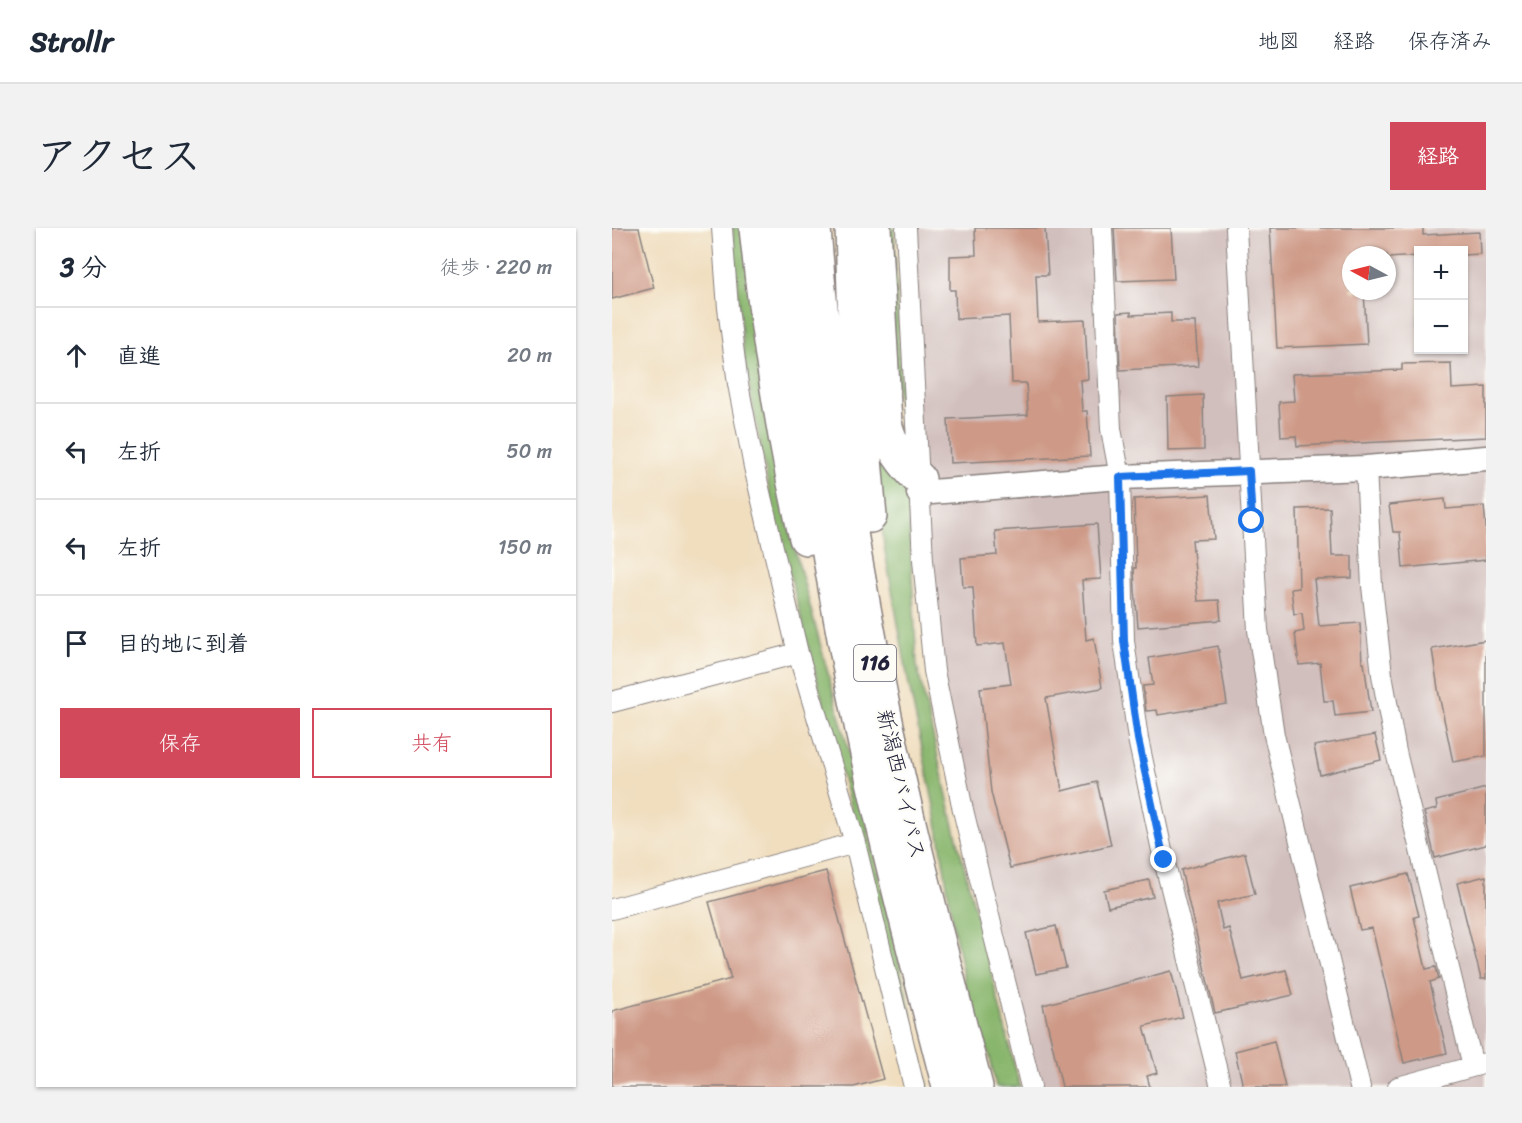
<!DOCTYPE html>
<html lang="ja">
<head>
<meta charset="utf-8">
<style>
  :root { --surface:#fff; --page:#f2f2f3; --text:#1f2937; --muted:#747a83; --line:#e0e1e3; --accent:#d1495b }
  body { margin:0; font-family:Sriracha,"Klee One",sans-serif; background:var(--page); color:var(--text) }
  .controls { position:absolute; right:18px; top:18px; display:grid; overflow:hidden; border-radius:0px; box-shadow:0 2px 4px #0004 }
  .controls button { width:54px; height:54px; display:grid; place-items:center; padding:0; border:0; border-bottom:2px solid var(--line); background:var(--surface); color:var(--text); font:30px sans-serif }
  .compass { position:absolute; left:730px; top:18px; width:54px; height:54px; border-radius:50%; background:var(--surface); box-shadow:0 2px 4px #0004; rotate:277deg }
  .stop { position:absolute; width:18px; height:18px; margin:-14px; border:4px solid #1a73e8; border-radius:50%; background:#fff }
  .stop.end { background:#1a73e8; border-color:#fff; box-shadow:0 2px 6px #0008 }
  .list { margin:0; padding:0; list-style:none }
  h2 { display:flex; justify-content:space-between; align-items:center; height:78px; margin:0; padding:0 24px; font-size:26px }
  h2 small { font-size:20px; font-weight:400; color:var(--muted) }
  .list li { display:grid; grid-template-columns:39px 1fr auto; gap:18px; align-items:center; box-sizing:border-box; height:96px; padding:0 24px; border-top:2px solid var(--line) }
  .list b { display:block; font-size:22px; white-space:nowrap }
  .list em { font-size:20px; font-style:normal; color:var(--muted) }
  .actions { display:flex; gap:12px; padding:18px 24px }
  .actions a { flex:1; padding:14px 0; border:2px solid var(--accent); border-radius:0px; text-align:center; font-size:21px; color:var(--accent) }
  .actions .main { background:var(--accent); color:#fff }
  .icon { flex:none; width:33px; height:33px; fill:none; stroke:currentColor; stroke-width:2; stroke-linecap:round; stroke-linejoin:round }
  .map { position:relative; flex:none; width:874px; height:859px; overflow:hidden; border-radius:0px }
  header { display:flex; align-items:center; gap:36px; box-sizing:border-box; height:84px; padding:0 30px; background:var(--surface); border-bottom:2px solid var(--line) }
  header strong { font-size:28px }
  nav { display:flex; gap:33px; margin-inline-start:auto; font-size:21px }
  .intro { display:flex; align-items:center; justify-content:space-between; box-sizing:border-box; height:144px; padding:0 36px }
  h1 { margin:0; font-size:42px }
  .button { padding:15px 27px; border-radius:0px; background:var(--accent); color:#fff; font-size:21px; font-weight:700 }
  main { display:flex; gap:36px; padding:0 36px }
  aside { flex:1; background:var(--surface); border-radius:0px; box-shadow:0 2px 4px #0004 }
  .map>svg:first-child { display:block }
  .industrial { fill:#d1bfbd; fill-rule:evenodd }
  .forest { fill:#89b66d; stroke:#566c54; stroke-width:1.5 }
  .building { fill:#ce9986 }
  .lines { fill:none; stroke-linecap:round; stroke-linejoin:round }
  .minor-casing { stroke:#89807d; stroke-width:22 }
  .tertiary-casing { stroke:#89807d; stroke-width:27 }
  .motorway-casing { stroke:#89807d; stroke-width:36 }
  .minor { stroke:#fff; stroke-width:20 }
  .tertiary { stroke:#fff; stroke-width:24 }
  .motorway { stroke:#fff; stroke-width:33 }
  .route { stroke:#1a73e8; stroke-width:8 }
  .labels { text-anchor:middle; stroke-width:5; stroke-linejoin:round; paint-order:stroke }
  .shield { fill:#fdfcf7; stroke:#646373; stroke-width:1.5 }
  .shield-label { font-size:21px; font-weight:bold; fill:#22223b }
  .street-label { font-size:22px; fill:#22223b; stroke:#fdfcf7 }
</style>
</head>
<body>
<header>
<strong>Strollr</strong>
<nav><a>地図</a><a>経路</a><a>保存済み</a></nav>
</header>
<div class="intro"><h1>アクセス</h1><a class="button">経路</a></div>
<main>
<aside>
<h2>3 分<small>徒歩 · 220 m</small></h2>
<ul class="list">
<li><svg class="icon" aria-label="ahead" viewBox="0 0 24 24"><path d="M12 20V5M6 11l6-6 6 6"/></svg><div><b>直進</b></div><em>20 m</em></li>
<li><svg class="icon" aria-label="left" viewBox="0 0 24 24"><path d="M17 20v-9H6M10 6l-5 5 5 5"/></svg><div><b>左折</b></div><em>50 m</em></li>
<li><svg class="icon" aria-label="left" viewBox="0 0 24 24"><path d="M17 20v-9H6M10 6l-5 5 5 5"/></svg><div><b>左折</b></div><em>150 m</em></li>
<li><svg class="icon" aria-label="arrive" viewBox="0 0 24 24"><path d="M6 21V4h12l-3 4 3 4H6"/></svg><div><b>目的地に到着</b></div></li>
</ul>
<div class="actions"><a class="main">保存</a><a>共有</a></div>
</aside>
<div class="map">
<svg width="874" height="859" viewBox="0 0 874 859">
  <rect width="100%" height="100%" fill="#fdfcf7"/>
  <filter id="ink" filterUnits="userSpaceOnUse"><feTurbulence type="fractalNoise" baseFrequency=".0167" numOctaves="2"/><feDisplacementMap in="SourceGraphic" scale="12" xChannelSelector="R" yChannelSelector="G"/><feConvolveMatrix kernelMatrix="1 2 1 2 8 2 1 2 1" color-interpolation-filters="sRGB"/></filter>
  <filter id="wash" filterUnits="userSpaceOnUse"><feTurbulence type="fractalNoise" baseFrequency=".008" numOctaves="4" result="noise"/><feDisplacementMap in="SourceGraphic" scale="24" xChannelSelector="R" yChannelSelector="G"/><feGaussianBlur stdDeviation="1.35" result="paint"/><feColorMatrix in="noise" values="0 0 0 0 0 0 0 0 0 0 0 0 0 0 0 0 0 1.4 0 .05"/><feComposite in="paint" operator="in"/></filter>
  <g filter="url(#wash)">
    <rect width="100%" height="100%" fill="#f0debf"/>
    <!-- industrial -->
    <path class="industrial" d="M 286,0 L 874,0 L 874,859 L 419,859 L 331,492 ZM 806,22 L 852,22 L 852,122 L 806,122 ZM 739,27 L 775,27 L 775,63 L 739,63 Z"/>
    <!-- forest -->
    <path class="forest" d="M 120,0 L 133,0 L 175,292 L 244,550 L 316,859 L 308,859 L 257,651 L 160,278 L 132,131 Z
      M 267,0 L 282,0 L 292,225 Z
      M 261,210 L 295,257 L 305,438 L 342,598 L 408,859 L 384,859 L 378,829 L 355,766 L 342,702 L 324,588 L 297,457 L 272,318 Z"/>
    <g id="blocks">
      <!-- building -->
      <path class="building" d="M 0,0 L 27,0 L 42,60 L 0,71 Z
        M 363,0 L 433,0 L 436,47 L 424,47 L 426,94 L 473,92 L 476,151 L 468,152 L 470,183 L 475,183 L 478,228 L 338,235 L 336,191 L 416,187 L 414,155 L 400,155 L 397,88 L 344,91 L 343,62 L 338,62 L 338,28 L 364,27 Z
        M 502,0 L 559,0 L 562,51 L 505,53 Z
        M 658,0 L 811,0 L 811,7 L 867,4 L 868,26 L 852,27 L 852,22 L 807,22 L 807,28 L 775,30 L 775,27 L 739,27 L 739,63 L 752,63 L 755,116 L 665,120 Z
        M 519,84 L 519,87 L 559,85 L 559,94 L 583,94 L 586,138 L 508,142 L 506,85 Z
        M 839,135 L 840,161 L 874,159 L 874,209 L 685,218 L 684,208 L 669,209 L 667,174 L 682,173 L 680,146 L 790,142 L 790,136 Z
        M 591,167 L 592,222 L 556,223 L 555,169 Z
        M 598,267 L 602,311 L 580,312 L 586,373 L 607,372 L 609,392 L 526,399 L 523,362 L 522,340 L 524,340 L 522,271 Z
        M 833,271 L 834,281 L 872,278 L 874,299 L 874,332 L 791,340 L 788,304 L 781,304 L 777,277 Z
        M 718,280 L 720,328 L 740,328 L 740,350 L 702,351 L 707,398 L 748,395 L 750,435 L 752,435 L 759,484 L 723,488 L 721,473 L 712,473 L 708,435 L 687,437 L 683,405 L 692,403 L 690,385 L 682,386 L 679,361 L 687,360 L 685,281 Z
        M 485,296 L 489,351 L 470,352 L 474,412 L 482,410 L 490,460 L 434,470 L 450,563 L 485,554 L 499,617 L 398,640 L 379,564 L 368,460 L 399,456 L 393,415 L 365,418 L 361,359 L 351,359 L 349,330 L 385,327 L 383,303 Z
        M 874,412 L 874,528 L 841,534 L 827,467 L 820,421 Z
        M 606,418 L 615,476 L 546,487 L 545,482 L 534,483 L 531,458 L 541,457 L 537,430 Z
        M 763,507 L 769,532 L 708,547 L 702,518 Z
        M 874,560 L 874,617 L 823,630 L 812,584 L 825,581 L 824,573 Z
        M 633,625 L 643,666 L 605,675 L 611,702 L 617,700 L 631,752 L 674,742 L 681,767 L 603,785 L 569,642 Z
        M 214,643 L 271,851 L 242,859 L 0,859 L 0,783 L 119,751 L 97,674 Z
        M 796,646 L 807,688 L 802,689 L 814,741 L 824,739 L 827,751 L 818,754 L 835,825 L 792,835 L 760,700 L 748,702 L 738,660 Z
        M 874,648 L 874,751 L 869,751 L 845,655 Z
        M 537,652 L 541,669 L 496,679 L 492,662 Z
        M 444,698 L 454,740 L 424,746 L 414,705 Z
        M 559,743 L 571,789 L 532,798 L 545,845 L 535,848 L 538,859 L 450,859 L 431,777 Z
        M 662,813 L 673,859 L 631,859 L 623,823 Z"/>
    </g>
  </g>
  <g filter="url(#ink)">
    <use href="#blocks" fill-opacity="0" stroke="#89807d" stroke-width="1.5"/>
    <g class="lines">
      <!-- minor casing -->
      <g class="minor-casing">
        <path id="minor" d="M 110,0 L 116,80 L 126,156 L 142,239 L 186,425 L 243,615 L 302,859
          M 294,0 L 311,332 L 322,443 L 351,582 L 419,859
          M 490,0 L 499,201 L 508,249 L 512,413 L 526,511 L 552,632 L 609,859
          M 624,0 L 646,402 L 662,507 L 748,859
          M 754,240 L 760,358 L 770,447 L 784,524 L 861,838
          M 0,474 L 186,425
          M 0,681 L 243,615
          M 786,859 L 874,835"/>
      </g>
      <!-- tertiary casing -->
      <g class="tertiary-casing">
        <path id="tertiary" d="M 307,265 L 508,249 L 754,240 L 874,230"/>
      </g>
      <!-- motorway casing -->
      <g class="motorway-casing">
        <path id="motorway" d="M 144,0 C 155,104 170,208 194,310
          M 176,0 C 191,170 216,339 251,507 C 276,625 307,742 337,859
          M 202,0 C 214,167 241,334 275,498 C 301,619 333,739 364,859
          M 240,0 L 244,129 L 258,288
          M 262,0 L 273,195 C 279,219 290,234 307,251"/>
      </g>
      <!-- minor -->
      <use href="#minor" class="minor"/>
      <!-- tertiary -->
      <use href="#tertiary" class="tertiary"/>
      <!-- motorway -->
      <use href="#motorway" class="motorway"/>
    </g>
  </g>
  <g class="lines" filter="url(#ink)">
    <!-- route -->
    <path class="route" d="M 552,632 L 526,511 L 512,413 L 508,249 L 637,243 L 640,293"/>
  </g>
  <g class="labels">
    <!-- shield labels -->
    <rect class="shield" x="242" y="417" width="42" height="36" rx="4.5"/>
    <g class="shield-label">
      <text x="263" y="442">116</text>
    </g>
    <!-- street labels -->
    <g class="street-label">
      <text transform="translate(290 556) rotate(77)" y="8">新潟西バイパス</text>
    </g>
  </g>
</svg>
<div class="controls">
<button>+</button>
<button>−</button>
</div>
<svg class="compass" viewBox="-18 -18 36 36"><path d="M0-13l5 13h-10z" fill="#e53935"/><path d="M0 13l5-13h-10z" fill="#747a83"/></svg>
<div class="stop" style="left:640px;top:293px"></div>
<div class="stop end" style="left:552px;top:632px"></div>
</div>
</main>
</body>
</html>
